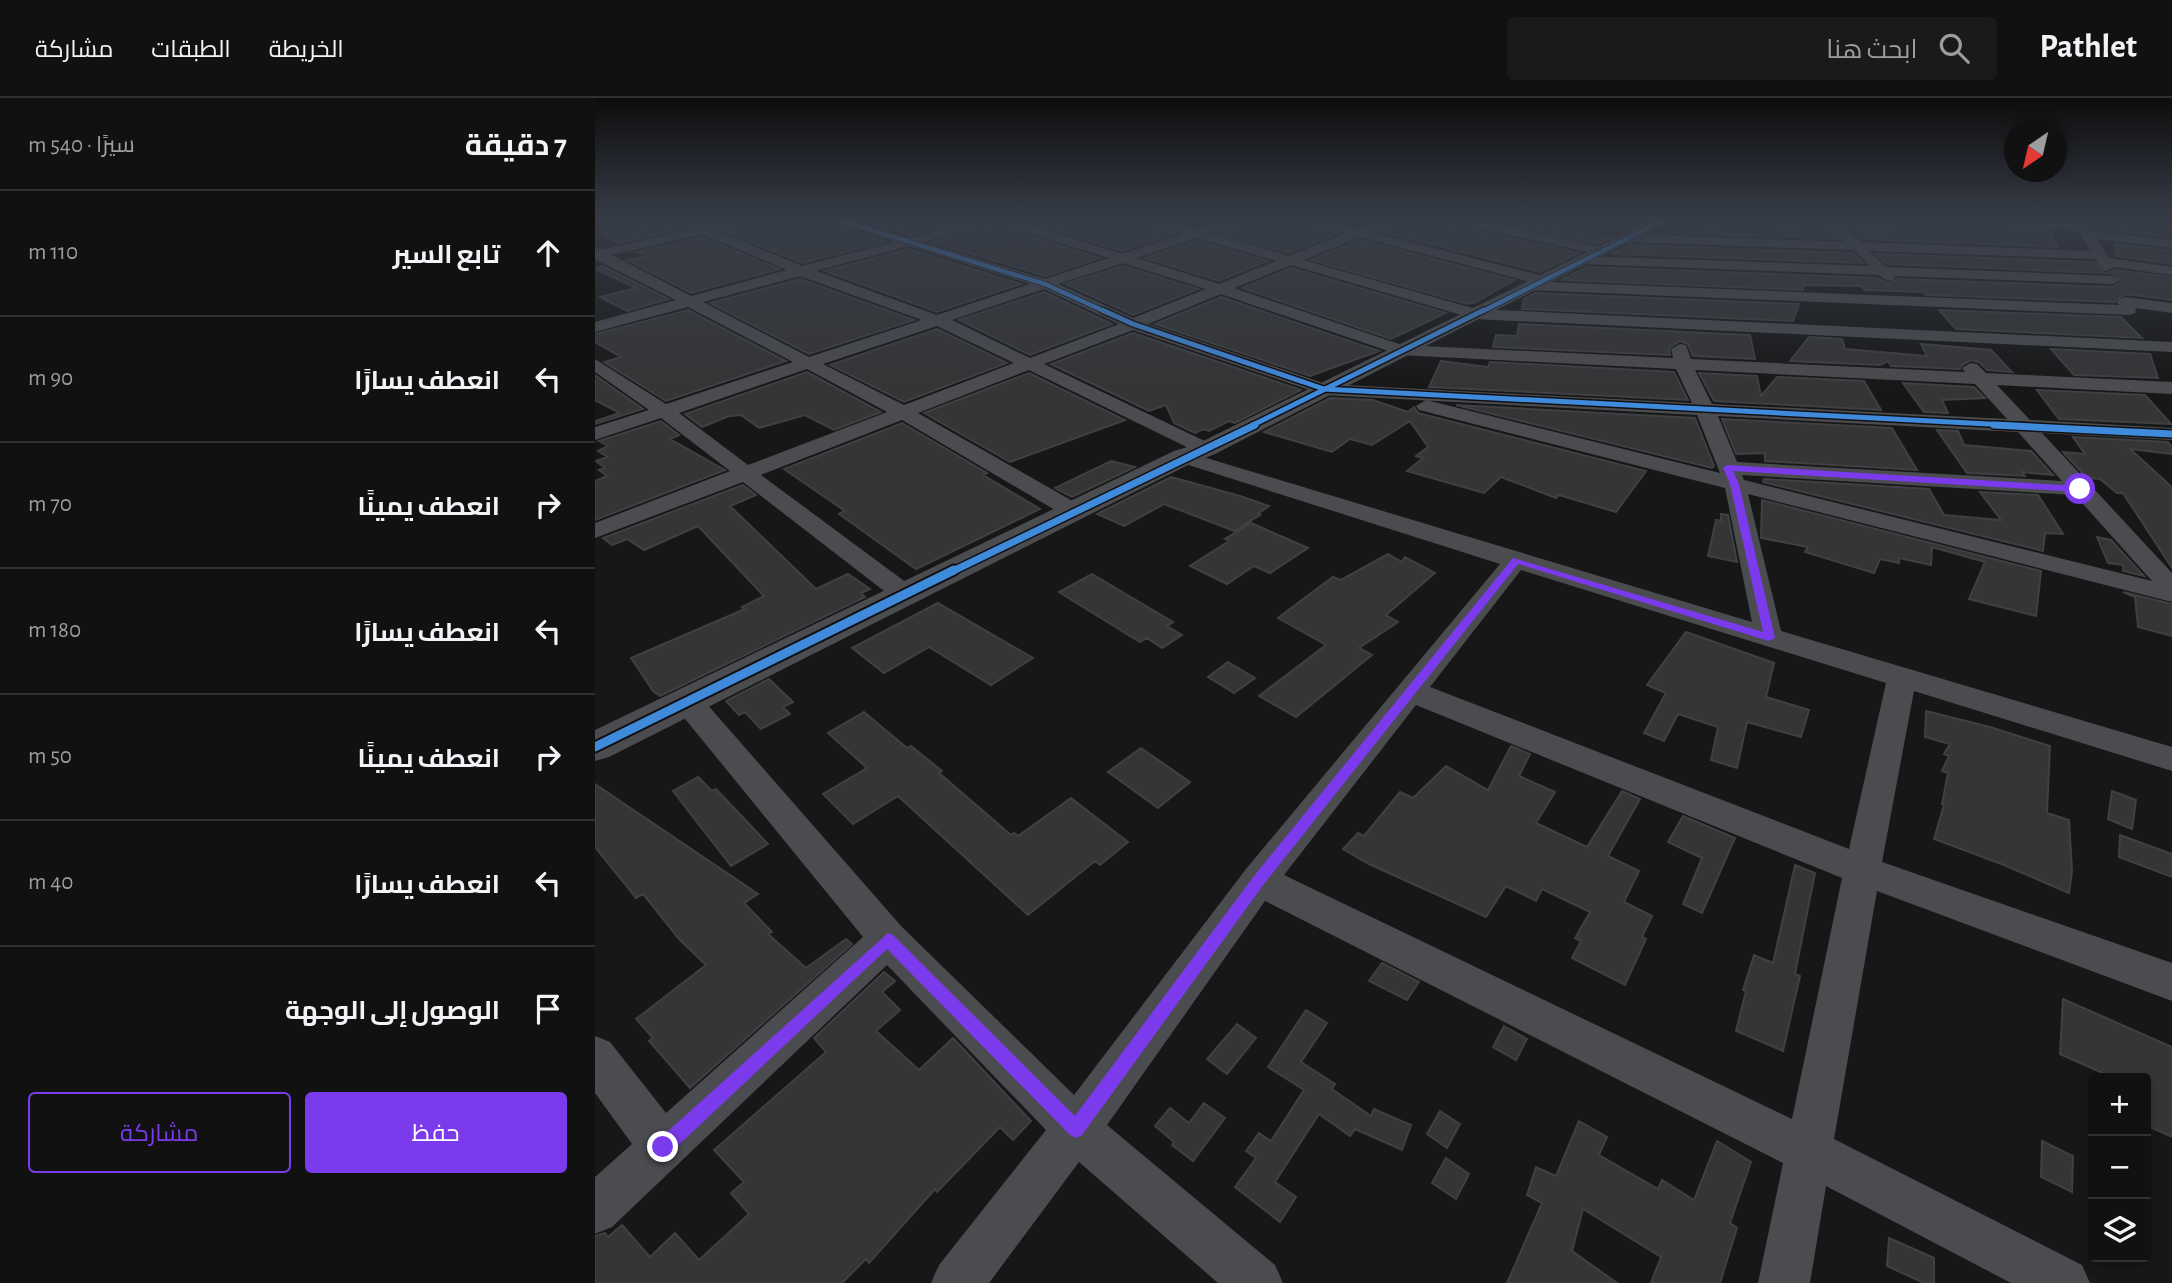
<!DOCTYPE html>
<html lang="ar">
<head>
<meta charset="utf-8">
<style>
  :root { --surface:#111; --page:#1a1a1a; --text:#f1f3f6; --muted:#9c9d9f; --line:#303131; --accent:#7c3aed }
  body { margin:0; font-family:"Alegreya Sans",Cairo,sans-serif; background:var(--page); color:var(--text); direction:rtl }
  .controls { position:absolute; right:21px; bottom:21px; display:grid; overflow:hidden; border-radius:7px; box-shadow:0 4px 10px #0003 }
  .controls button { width:63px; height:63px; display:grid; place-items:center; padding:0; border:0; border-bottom:2px solid var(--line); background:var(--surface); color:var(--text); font:35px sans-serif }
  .compass { position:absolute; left:1409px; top:21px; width:63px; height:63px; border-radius:50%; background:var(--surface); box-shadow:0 4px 10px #0003; rotate:214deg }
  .stop { position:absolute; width:21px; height:21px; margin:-16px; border:5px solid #7c3aed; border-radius:50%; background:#fff }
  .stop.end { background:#7c3aed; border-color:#fff; box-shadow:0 2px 7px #0008 }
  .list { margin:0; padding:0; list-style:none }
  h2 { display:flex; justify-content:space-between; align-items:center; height:91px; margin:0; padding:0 28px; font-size:30px }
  h2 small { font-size:23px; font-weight:400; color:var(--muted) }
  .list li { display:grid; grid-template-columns:46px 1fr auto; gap:21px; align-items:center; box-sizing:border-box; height:126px; padding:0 28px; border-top:2px solid var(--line) }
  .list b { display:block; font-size:26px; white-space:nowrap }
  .list em { font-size:23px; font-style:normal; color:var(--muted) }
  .actions { display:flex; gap:14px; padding:21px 28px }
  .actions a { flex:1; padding:16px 0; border:2px solid var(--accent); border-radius:7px; text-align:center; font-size:24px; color:var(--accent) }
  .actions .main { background:var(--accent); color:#fff }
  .icon { flex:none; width:38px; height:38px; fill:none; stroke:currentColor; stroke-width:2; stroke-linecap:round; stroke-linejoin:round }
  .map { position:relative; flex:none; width:1577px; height:1185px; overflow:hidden; direction:ltr }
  header { display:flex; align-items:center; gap:42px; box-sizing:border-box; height:98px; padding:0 35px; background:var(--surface); border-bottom:2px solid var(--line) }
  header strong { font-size:33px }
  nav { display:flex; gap:38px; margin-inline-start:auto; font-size:24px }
  .search { width:490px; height:63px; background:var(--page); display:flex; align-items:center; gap:18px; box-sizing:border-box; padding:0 24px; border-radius:7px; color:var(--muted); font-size:26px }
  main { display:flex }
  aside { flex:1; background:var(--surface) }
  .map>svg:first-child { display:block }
  .building { fill:#353536; stroke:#3f4043; stroke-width:2 }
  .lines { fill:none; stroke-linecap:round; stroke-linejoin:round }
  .minor { fill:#4b4c50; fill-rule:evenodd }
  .tertiary { fill:#4b4c50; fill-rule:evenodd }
  .cycleway-far3-casing { stroke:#111113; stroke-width:6 }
  .cycleway-far2-casing { stroke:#111113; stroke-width:8 }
  .cycleway-far1-casing { stroke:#111113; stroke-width:10 }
  .cycleway-casing { stroke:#111113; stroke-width:13 }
  .cycleway-far3 { stroke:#408adc; stroke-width:4.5 }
  .cycleway-far2 { stroke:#408adc; stroke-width:5 }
  .cycleway-far1 { stroke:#408adc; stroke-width:7 }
  .cycleway { stroke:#408adc; stroke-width:9 }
  .route { fill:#7c3aed }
</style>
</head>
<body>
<header>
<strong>Pathlet</strong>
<div class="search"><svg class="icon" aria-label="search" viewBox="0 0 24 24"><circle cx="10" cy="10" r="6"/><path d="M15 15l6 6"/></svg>ابحث هنا</div>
<nav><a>الخريطة</a><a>الطبقات</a><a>مشاركة</a></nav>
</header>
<main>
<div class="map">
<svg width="1577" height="1185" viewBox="0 0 1577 1185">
  <rect width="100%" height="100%" fill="#171717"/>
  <!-- building -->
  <path class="building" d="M 161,122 L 235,122 L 291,144 L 207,165 L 130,133 Z
    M 266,122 L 370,122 L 314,137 Z
    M 428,122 L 546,122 L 580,136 L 527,153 Z
    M 650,122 L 705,122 L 743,135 L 694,155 L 623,135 Z
    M 803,122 L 847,122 L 863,129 L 984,155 L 945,174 L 784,133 Z
    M 941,122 L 1017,139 L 1003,146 L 920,128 Z
    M 1200,122 L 1228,123 L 1244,141 L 1073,135 L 1095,123 L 1138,130 L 1137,125 L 1146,124 L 1203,127 Z
    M 1520,122 L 1577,122 L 1577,139 L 1520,133 Z
    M 78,124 L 89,130 L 24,145 L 8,136 L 50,126 L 58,129 Z
    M 399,125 L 401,128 L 505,160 L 450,178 L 337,144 Z
    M 1250,125 L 1415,134 L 1413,132 L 1456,134 L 1462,149 L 1267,141 Z
    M 107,139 L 184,171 L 96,195 L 32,162 L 52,158 L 42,154 Z
    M 765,142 L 919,182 L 881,204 L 872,206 L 716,162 Z
    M 602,143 L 673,163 L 624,183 L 550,160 Z
    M 1520,146 L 1577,153 L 1577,166 L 1521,158 Z
    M 1035,147 L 1258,155 L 1268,165 L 1016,156 Z
    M 314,151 L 426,186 L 342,214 L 230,173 Z
    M 1281,156 L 1499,164 L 1509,175 L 1292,166 Z
    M 7,168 L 74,201 L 32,213 L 5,199 L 41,190 L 0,171 Z
    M 528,168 L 603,191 L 538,217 L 470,186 Z
    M 992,169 L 1282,180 L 1294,186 L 1302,181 L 1518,189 L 1527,183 L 1519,176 L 1513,175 L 1520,172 L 1577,179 L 1577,202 L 1530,196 L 1520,204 L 1331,197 L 1328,194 L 1270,192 L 1266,188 L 1209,187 L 1208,192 L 966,182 Z
    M 696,170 L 851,215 L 796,241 L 647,190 Z
    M 205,181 L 319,222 L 214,256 L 115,205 Z
    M 449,194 L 517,226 L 435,257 L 364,222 Z
    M 940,195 L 1204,206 L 1198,223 L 927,211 L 929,201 Z
    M 626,199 L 784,253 L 715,278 L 560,226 Z
    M 93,212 L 191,263 L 71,303 L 9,264 L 26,259 L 0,244 L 0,236 Z
    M 1344,212 L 1526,219 L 1547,240 L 1361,231 Z
    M 924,226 L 1155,237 L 1160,261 L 1098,258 L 1093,246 L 1085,243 L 1074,250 L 1075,257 L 898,249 L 901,237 L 922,238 Z
    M 342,231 L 412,265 L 309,304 L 235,267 Z
    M 538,235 L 706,292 L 640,325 L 634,323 L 614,333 L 609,331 L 600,335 L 579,325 L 571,307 L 554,313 L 456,266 Z
    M 1214,239 L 1247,241 L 1250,251 L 1332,258 L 1326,246 L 1396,252 L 1417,274 L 1392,272 L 1384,264 L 1376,262 L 1366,268 L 1365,271 L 1296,268 L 1293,263 L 1286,267 L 1195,263 Z
    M 1456,251 L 1555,256 L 1563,280 L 1479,277 Z
    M 846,263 L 893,269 L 895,264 L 1079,274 L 1093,302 L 834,289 Z
    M 212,274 L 286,314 L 239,332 L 210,317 L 164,330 L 146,317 L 134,318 L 107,329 L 90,316 Z
    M 434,275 L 530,322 L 415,364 L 329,315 Z
    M 1104,275 L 1162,278 L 1166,298 L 1182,279 L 1269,283 L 1286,312 L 1119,303 Z
    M 0,277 L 48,311 L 0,326 L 0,323 L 25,315 L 0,302 Z
    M 1308,285 L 1379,289 L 1390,300 L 1347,302 L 1353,315 L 1329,314 Z
    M 1442,292 L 1550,297 L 1576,326 L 1464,321 Z
    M 735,300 L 778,302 L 813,314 L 819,309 L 823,315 L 1051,373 L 1021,414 L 964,397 L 961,400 L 906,379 L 889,395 L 812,373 L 828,360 L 821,358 L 833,349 L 815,323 L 777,347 L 755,341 L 737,354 L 669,334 Z
    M 861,307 L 1100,320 L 1119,368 L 1117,370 Z
    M 1127,321 L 1297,330 L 1322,372 L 1170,363 L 1170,355 L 1141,356 Z
    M 66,323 L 84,337 L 75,341 L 130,372 L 0,422 L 0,383 L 12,378 L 4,372 L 10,370 L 1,363 L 13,359 L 3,353 L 13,348 L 4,343 Z
    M 307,325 L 392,375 L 388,377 L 445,411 L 321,471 L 244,416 L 250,413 L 189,371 Z
    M 1342,332 L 1363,333 L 1369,347 L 1436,353 L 1458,377 L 1427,374 L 1430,378 L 1372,375 Z
    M 1478,339 L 1573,344 L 1577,349 L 1577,356 L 1535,351 L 1577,389 L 1577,470 L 1528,395 L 1522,395 L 1505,381 L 1492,380 L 1468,354 L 1490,356 Z
    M 516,363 L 540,369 L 477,399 L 460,390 Z
    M 576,379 L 645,398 L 674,408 L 663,416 L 665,417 L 639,433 L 569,406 L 529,428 L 502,416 Z
    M 1169,381 L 1334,391 L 1349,417 L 1406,422 L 1385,394 L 1443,397 L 1468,436 L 1450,435 L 1448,453 L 1168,384 Z
    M 148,387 L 161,397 L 135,408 L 221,491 L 253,476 L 275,491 L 266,495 L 270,499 L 65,598 L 58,593 L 36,560 L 150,511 L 147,509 L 169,498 L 103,428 L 49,452 L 32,441 L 17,447 L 8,440 Z
    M 1167,402 L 1446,473 L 1441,518 L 1374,501 L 1390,464 L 1337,449 L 1336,467 L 1304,460 L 1304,465 L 1285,461 L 1279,475 L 1210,454 L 1213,449 L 1166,440 Z
    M 1126,416 L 1133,417 L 1142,464 L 1113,458 L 1121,422 L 1126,423 Z
    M 656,425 L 713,450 L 675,475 L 659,468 L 632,486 L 595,468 L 634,443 L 630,441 Z
    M 1502,439 L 1516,442 L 1549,478 L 1528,473 L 1528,467 L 1513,465 Z
    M 793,456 L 807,464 L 810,459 L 840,475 L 791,517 L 803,524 L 764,550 L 777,557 L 701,619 L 664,598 L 731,547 L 683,520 L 738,479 L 746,482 Z
    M 497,476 L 578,524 L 572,528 L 587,537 L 567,550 L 552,540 L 545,544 L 464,494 Z
    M 1528,494 L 1577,506 L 1577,538 L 1543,529 L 1540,499 Z
    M 343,505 L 438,560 L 396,587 L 334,549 L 289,575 L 257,550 Z
    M 1091,534 L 1179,565 L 1171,599 L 1214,612 L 1206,639 L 1152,624 L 1142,670 L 1116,662 L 1123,629 L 1083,616 L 1069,643 L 1049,635 L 1071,595 L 1052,587 Z
    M 633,564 L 660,580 L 639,595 L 613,579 Z
    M 174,581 L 198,604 L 188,609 L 195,616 L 166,631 L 150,614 L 144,617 L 131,603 Z
    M 1331,613 L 1395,629 L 1455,648 L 1452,715 L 1474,722 L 1477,773 L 1474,795 L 1409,767 L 1339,741 L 1349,707 L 1347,706 L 1353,675 L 1347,673 L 1354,658 L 1349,656 L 1355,646 L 1330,639 Z
    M 269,614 L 312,650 L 316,648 L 347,673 L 344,675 L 416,737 L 419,735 L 423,738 L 476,700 L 533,744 L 505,767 L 500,763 L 433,817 L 303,698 L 258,726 L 228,696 L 272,670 L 233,635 Z
    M 916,648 L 935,656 L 924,678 L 960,694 L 941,725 L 992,749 L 1027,693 L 1045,701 L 1013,758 L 1044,773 L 1029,804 L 1057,818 L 1047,839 L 1051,841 L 1030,887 L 977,860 L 986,843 L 980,840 L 995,814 L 947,791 L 941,803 L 911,788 L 891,819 L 774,766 L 748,751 L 763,735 L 769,738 L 805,694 L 818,700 L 851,668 L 893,692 Z
    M 546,650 L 595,684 L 563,710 L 513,674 Z
    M 103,679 L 117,693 L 121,691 L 173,746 L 136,768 L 78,693 Z
    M 0,686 L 163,796 L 149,805 L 177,834 L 173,836 L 211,870 L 251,841 L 257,846 L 95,990 L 54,943 L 58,940 L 41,921 L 111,867 L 84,841 L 48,796 L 41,800 L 0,749 Z
    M 1517,693 L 1541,702 L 1537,731 L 1513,721 Z
    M 1088,718 L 1140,740 L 1107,815 L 1088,806 L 1107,760 L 1073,744 Z
    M 1525,737 L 1577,756 L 1577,779 L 1524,759 Z
    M 1200,767 L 1220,775 L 1200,876 L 1205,878 L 1188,953 L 1141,933 L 1151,893 L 1148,892 L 1159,857 L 1178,865 Z
    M 787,865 L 824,884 L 812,902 L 774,883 Z
    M 289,874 L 300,883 L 287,894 L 305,912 L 281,933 L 324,972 L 358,940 L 436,1023 L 418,1042 L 405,1029 L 342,1094 L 340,1091 L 274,1165 L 271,1161 L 247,1185 L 0,1185 L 0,1138 L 10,1135 L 13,1139 L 27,1127 L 55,1159 L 80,1135 L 104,1162 L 154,1116 L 136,1095 L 149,1084 L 119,1052 L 231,954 L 219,940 Z
    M 1468,901 L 1577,949 L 1577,1039 L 1551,1027 L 1551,980 L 1519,980 L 1465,956 Z
    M 711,912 L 732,925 L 706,964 L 740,986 L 737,991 L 776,1018 L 779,1011 L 816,1027 L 807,1052 L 760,1031 L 755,1038 L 724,1016 L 680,1084 L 701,1099 L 685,1124 L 640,1089 L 661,1060 L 651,1053 L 664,1035 L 676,1043 L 709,992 L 673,969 Z
    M 642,926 L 661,940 L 632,976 L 612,961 Z
    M 909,928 L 932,941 L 921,962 L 898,949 Z
    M 609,1005 L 630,1020 L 598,1063 L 577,1047 L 579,1044 L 560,1028 L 575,1010 L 594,1025 Z
    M 845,1013 L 865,1026 L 852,1050 L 832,1036 Z
    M 984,1023 L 1012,1039 L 1004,1057 L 1063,1091 L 1067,1082 L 1099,1102 L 1122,1043 L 1156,1064 L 1135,1125 L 1142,1130 L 1125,1185 L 1056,1185 L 1066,1159 L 988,1111 L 977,1153 L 1022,1185 L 912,1185 L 947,1105 L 932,1097 L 941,1069 L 961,1078 Z
    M 1447,1043 L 1478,1058 L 1477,1094 L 1446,1079 Z
    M 851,1060 L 874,1076 L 861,1101 L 837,1085 Z
    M 1294,1140 L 1339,1160 L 1339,1185 L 1329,1185 L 1292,1168 Z"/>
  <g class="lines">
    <!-- minor -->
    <path class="minor" d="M 79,122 L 96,122 L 110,128 L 135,122 L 158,122 L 122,133 L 207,168 L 300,144 L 238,122 L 257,122 L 314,140 L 380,122 L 419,122 L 527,156 L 588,136 L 548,122 L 568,122 L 601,131 L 629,122 L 648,122 L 615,135 L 694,158 L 751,135 L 708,122 L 729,122 L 762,131 L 784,122 L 801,122 L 776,134 L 952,179 L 953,184 L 1524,207 L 1522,204 L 1525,201 L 1530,199 L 1577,205 L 1577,215 L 1541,210 L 1540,215 L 1534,217 L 935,192 L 928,188 L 936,184 L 765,139 L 708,162 L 881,211 L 1577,244 L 1577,254 L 880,221 L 696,167 L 639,190 L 807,247 L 1078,260 L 1076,251 L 1085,246 L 1091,247 L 1096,261 L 1370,274 L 1367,270 L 1376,265 L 1382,266 L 1391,275 L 1577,284 L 1577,296 L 1402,287 L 1435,322 L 1577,330 L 1577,342 L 1447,335 L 1577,475 L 1577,504 L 1153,396 L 1186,533 L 1577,649 L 1577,673 L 1319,593 L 1287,764 L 1577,865 L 1577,903 L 1282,793 L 1239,1041 L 1487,1167 L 1495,1185 L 1416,1185 L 1231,1088 L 1215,1185 L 1163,1185 L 1188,1065 L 670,803 L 512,1027 L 680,1167 L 688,1185 L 623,1185 L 484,1064 L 394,1185 L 336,1185 L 344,1167 L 451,1032 L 292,867 L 17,1129 L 0,1136 L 0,1079 L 37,1046 L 0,995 L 0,938 L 15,944 L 71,1015 L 268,839 L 82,611 L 78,604 L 82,597 L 93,594 L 104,597 L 307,829 L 479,997 L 651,771 L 905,466 L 581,363 L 577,359 L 581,355 L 595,355 L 1157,524 L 1130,390 L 824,312 L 821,308 L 831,302 L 1125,375 L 1102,317 L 729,297 L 538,232 L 449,266 L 618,347 L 621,351 L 618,355 L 604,355 L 434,272 L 323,315 L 488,409 L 492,414 L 488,419 L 472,419 L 307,322 L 166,377 L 320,491 L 324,497 L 320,503 L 311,505 L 302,503 L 148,384 L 0,440 L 0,425 L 135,373 L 66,320 L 0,342 L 0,329 L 54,312 L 0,274 L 0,261 L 71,306 L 198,264 L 93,209 L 0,234 L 0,224 L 81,202 L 0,161 L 0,150 L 6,152 L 96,131 ZM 400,122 L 402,125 L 514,160 L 450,181 L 328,144 ZM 107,136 L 192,172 L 96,198 L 17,157 ZM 602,140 L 681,163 L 624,186 L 542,160 ZM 314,148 L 435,186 L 342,217 L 221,173 ZM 528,165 L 611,191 L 538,220 L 463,186 ZM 205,178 L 327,222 L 214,259 L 108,204 ZM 449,191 L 524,226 L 435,260 L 357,222 ZM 626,196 L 805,257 L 1081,271 L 1097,305 L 731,286 L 553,226 ZM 342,228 L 419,265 L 309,307 L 228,266 ZM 212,271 L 292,314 L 153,367 L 84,315 ZM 1100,272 L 1380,286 L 1412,321 L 1117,306 ZM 1123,318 L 1423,334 L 1467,383 L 1142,364 ZM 1147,377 L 1480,397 L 1557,483 L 1149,382 ZM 926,472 L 1291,585 L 1254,751 L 835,589 ZM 821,607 L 1247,780 L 1197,1021 L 689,777 Z
      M 858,122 L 882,122 L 1006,149 L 1013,153 L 1006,157 L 864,126 Z
      M 1230,122 L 1243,122 L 1266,144 L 1495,153 L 1483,132 L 1320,126 L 1314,122 L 1489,122 L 1496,133 L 1577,142 L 1577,150 L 1501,141 L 1514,160 L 1577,169 L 1577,177 L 1519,169 L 1512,173 L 1507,172 L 1500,161 L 1274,153 L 1291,169 L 1518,178 L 1525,182 L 1518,186 L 1300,178 L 1298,182 L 1293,183 L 1283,177 L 989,166 L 982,162 L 989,158 L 1275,168 L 1259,152 L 1033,144 L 1026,140 L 1033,136 L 1250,144 Z"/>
    <!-- tertiary -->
    <path class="tertiary" d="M 1057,122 L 1077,122 L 620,356 L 597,365 L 14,659 L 0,663 L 0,632 L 579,353 L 602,346 Z"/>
    <!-- cycleway-far3 casing -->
    <g class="cycleway-far3-casing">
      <path id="cycleway-far3" d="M 244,122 L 450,186 L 511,214
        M 886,214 L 1069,122"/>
    </g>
    <!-- cycleway-far2 casing -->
    <g class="cycleway-far2-casing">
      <path id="cycleway-far2" d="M 507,212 L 538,226 L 729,291 L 1432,328
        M 656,328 L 889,212"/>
    </g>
    <!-- cycleway-far1 casing -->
    <g class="cycleway-far1-casing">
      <path id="cycleway-far1" d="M 1399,327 L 1577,336
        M 356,474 L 660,327"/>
    </g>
    <!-- cycleway casing -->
    <g class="cycleway-casing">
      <path id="cycleway" d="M 0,649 L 359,472"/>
    </g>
    <!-- cycleway-far3 -->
    <use href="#cycleway-far3" class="cycleway-far3"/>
    <!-- cycleway-far2 -->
    <use href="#cycleway-far2" class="cycleway-far2"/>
    <!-- cycleway-far1 -->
    <use href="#cycleway-far1" class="cycleway-far1"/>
    <!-- cycleway -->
    <use href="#cycleway" class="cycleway"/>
  </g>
  <!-- sky -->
  <linearGradient id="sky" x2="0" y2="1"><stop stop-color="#0d0d0d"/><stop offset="0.42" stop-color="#363c47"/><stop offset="1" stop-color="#363c47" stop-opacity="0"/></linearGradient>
  <rect width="1577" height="288" fill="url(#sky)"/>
  <!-- route -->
  <path class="route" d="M 1132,367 L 1485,388 L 1490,391 L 1485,394 L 1138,373 L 1144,386 L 1180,540 L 1174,543 L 923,466 L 669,786 L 487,1037 L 481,1040 L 475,1037 L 292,851 L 74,1056 L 68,1058 L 62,1056 L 59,1049 L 62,1043 L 293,835 L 298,837 L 480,1018 L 659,778 L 918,460 L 1168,534 L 1135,386 L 1128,370 Z"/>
</svg>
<div class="controls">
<button>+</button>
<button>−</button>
<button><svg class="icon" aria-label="layers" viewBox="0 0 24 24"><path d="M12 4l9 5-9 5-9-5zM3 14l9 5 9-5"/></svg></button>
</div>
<svg class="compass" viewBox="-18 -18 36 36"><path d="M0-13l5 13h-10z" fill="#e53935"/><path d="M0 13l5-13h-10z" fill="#9c9d9f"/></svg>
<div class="stop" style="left:1485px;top:391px"></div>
<div class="stop end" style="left:68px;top:1049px"></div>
</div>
<aside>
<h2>7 دقيقة<small>سيرًا · 540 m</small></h2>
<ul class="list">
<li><svg class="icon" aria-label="ahead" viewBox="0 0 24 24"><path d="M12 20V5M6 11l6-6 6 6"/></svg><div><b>تابع السير</b></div><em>110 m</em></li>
<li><svg class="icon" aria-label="left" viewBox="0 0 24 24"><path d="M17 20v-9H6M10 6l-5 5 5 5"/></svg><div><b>انعطف يسارًا</b></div><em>90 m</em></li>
<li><svg class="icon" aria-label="right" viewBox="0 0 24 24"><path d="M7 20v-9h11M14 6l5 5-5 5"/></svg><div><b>انعطف يمينًا</b></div><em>70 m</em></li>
<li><svg class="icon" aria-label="left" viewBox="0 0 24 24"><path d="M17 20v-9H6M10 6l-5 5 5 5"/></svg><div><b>انعطف يسارًا</b></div><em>180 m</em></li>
<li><svg class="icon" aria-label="right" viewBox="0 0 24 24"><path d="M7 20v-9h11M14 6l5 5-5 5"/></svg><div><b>انعطف يمينًا</b></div><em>50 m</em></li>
<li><svg class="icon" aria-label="left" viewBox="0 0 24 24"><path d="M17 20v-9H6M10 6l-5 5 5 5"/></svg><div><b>انعطف يسارًا</b></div><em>40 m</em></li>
<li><svg class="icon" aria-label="arrive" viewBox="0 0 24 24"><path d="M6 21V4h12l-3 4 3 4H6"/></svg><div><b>الوصول إلى الوجهة</b></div></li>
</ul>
<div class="actions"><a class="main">حفظ</a><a>مشاركة</a></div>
</aside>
</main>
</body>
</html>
